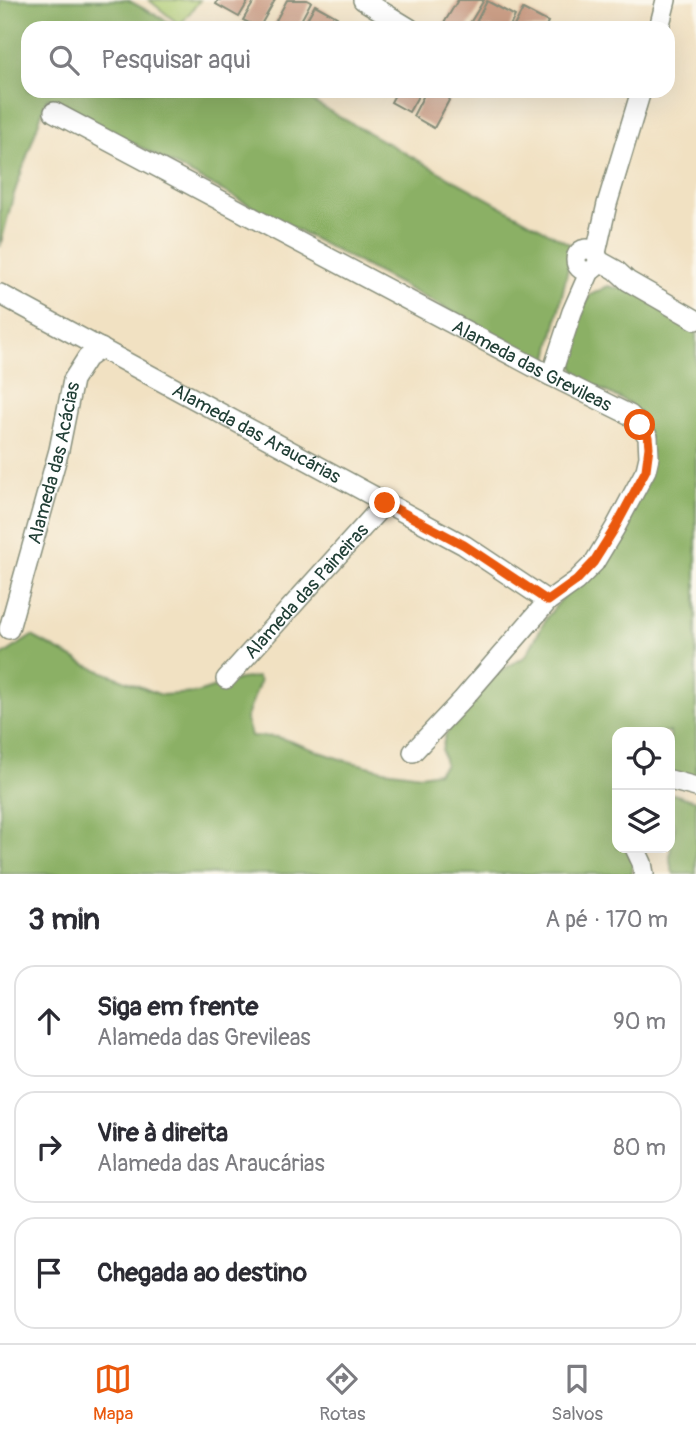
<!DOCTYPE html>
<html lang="pt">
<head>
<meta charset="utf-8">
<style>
  :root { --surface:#fff; --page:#f2f2f3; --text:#2b2b33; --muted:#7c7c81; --line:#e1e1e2; --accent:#ea580c }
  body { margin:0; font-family:Pangolin,sans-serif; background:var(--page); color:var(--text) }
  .controls { position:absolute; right:21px; bottom:21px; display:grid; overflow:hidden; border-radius:14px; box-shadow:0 7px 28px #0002 }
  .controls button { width:63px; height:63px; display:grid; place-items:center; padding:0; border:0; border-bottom:2px solid var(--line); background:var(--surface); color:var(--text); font:35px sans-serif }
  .stop { position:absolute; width:21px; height:21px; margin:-16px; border:5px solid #ea580c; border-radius:50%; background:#fff }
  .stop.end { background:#ea580c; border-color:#fff; box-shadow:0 2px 7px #0008 }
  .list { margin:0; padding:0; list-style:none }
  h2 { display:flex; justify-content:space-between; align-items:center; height:91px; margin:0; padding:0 28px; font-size:30px }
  h2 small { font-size:23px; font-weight:400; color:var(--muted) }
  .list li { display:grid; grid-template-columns:46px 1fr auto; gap:21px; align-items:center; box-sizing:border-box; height:112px; margin:0 14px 14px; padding:0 14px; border:2px solid var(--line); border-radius:21px }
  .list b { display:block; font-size:26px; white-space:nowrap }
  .list p { margin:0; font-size:23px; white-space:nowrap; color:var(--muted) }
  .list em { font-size:23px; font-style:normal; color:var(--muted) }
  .icon { flex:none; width:38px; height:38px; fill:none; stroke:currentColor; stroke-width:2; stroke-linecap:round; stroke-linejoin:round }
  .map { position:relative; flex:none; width:696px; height:874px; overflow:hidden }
  .search { position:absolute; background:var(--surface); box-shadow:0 7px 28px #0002; left:21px; right:21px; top:21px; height:77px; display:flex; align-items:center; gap:18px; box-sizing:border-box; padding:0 24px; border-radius:21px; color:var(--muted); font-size:26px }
  .sheet { height:469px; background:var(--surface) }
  nav { display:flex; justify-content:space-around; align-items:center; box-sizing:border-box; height:98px; border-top:2px solid var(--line); background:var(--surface); font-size:19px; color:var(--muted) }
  nav a { display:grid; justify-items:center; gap:4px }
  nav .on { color:var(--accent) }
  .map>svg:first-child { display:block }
  .green { fill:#afcc73; stroke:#678454; stroke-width:2 }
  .forest { fill:#8bb065; stroke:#55764c; stroke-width:2 }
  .building { fill:#cc9f87 }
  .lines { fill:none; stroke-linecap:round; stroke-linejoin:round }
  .minor-casing { stroke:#888f7b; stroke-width:22 }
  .minor { stroke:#fff; stroke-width:19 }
  .route { stroke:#ea580c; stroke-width:9 }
  .labels { text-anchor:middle; stroke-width:5; stroke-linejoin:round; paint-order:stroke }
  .street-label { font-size:19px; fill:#1f3d34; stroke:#fbf7ec }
</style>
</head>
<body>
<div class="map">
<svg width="696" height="874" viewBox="0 0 696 874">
  <rect width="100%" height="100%" fill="#fbf7ec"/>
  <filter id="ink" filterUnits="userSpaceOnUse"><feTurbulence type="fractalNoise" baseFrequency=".0143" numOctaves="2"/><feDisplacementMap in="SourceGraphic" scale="14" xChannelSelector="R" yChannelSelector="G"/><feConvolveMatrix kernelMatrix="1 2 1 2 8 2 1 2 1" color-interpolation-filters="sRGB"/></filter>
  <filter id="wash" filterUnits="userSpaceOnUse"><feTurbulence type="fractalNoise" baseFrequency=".00686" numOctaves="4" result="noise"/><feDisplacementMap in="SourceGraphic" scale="28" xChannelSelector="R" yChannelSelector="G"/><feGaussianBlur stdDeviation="1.57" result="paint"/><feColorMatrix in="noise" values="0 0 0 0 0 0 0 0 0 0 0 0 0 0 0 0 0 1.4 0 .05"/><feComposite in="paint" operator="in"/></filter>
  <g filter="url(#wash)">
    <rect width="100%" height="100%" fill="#f1e1c2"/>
    <!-- green -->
    <path class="green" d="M 149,0 L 200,0 L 180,25 Z"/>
    <!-- forest -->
    <path class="forest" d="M 0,0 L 128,0 L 179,28 L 28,28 L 28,91 L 293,91 L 573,246 L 547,362 L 47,98 L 13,197 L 0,247 Z
      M 608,286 L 641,293 L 696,322 L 696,783 L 670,775 L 670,732 L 617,732 L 617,848 L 630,848 L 634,855 L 632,874 L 0,874 L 0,657 L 32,636 L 86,665 L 161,695 L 197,693 L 240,679 L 257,677 L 260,681 L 246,719 L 251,736 L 278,737 L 343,760 L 384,770 L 421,775 L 438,772 L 445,765 L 442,750 L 445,736 L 467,703 L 492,676 L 526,656 L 547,617 L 629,516 L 649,438 L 637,413 L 629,403 L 579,378 L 573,366 L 573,347 L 579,314 L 590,295 Z
      M 670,793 L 696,801 L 696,874 L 674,874 C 666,859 672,842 675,826 L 670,819 Z"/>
    <g id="blocks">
      <!-- building -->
      <path class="building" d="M 218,0 L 249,0 L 239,17 L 216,4 Z
        M 255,0 L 275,0 L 259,28 L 243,20 Z
        M 287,0 L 307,0 L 311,2 L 297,28 L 272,28 Z
        M 458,0 L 484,0 L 467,28 L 454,28 L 444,23 Z
        M 487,1 L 515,16 L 509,28 L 473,28 Z
        M 315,5 L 337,17 L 330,28 L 302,28 Z
        M 523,9 L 548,22 L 545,28 L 513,28 Z
        M 397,91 L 421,91 L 409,112 L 391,102 Z
        M 426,91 L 454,91 L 434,128 L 413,116 Z"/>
    </g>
  </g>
  <g filter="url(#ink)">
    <use href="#blocks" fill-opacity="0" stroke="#888f7b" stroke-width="2"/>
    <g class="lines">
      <!-- minor casing -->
      <g class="minor-casing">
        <g id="minor">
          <path d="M 363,0 L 409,28"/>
          <path d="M 659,28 L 666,0"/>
          <path id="s1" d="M 54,112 L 551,376 L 630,415 L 640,425 L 648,437 L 649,457 L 646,470 L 615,528 L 594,563 L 576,581 L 548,601 L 463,699 L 413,752"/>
          <circle cx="587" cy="260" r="11"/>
          <path d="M 596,253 L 607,204 L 641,91"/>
          <path d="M 598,260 L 616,270 L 628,281 L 696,320"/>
          <path id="s2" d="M 0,294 L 464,545 L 548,601"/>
          <path d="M 551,376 L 572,312 L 590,271"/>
          <path id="s3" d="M 9,629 L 59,450 L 73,380 L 87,358 L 101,348"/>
          <path id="s4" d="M 226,679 L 385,503"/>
          <path d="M 670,780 L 696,787"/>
          <path d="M 635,848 L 642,863 L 644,874"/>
        </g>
      </g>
      <!-- minor -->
      <use href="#minor" class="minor"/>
    </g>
  </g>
  <g class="lines" filter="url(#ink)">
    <!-- route -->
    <path class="route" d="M 385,503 L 464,545 L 548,601 L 576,581 L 593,563 L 615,528 L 646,470 L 649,447 L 648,437 L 640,425"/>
  </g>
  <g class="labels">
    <!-- street labels -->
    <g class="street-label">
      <text dy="7" stroke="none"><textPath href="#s1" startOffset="541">Alameda das Grevileas</textPath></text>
      <text dy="7" stroke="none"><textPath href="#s2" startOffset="292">Alameda das Araucárias</textPath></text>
      <text dy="7" stroke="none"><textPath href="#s3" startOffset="172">Alameda das Acácias</textPath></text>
      <text dy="7" stroke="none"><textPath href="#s4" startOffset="119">Alameda das Paineiras</textPath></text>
    </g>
  </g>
</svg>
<div class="controls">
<button><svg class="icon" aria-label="locate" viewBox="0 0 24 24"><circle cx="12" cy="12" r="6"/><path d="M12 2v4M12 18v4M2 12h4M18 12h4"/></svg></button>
<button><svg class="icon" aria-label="layers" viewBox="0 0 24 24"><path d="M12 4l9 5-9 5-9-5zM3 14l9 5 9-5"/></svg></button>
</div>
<div class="stop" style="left:640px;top:425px"></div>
<div class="stop end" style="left:385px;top:503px"></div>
<div class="search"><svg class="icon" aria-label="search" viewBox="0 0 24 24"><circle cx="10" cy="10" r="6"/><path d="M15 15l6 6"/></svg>Pesquisar aqui</div>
</div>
<section class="sheet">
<h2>3 min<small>A pé · 170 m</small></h2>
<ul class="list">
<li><svg class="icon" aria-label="ahead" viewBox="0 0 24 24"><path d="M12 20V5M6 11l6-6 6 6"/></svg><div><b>Siga em frente</b><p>Alameda das Grevileas</p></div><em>90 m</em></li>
<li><svg class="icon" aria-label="right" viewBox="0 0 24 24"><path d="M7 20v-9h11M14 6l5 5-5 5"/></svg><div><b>Vire à direita</b><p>Alameda das Araucárias</p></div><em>80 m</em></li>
<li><svg class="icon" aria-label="arrive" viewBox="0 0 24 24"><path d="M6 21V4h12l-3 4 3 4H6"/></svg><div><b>Chegada ao destino</b></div></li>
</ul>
</section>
<nav>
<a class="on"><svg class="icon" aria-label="map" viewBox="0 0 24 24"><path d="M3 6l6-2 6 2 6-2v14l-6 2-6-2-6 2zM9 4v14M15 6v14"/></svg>Mapa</a>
<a><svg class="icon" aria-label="directions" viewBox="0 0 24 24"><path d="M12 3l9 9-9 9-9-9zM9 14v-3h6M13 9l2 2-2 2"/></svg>Rotas</a>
<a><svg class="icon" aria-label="saved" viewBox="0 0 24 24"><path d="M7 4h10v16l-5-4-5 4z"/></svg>Salvos</a>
</nav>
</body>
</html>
